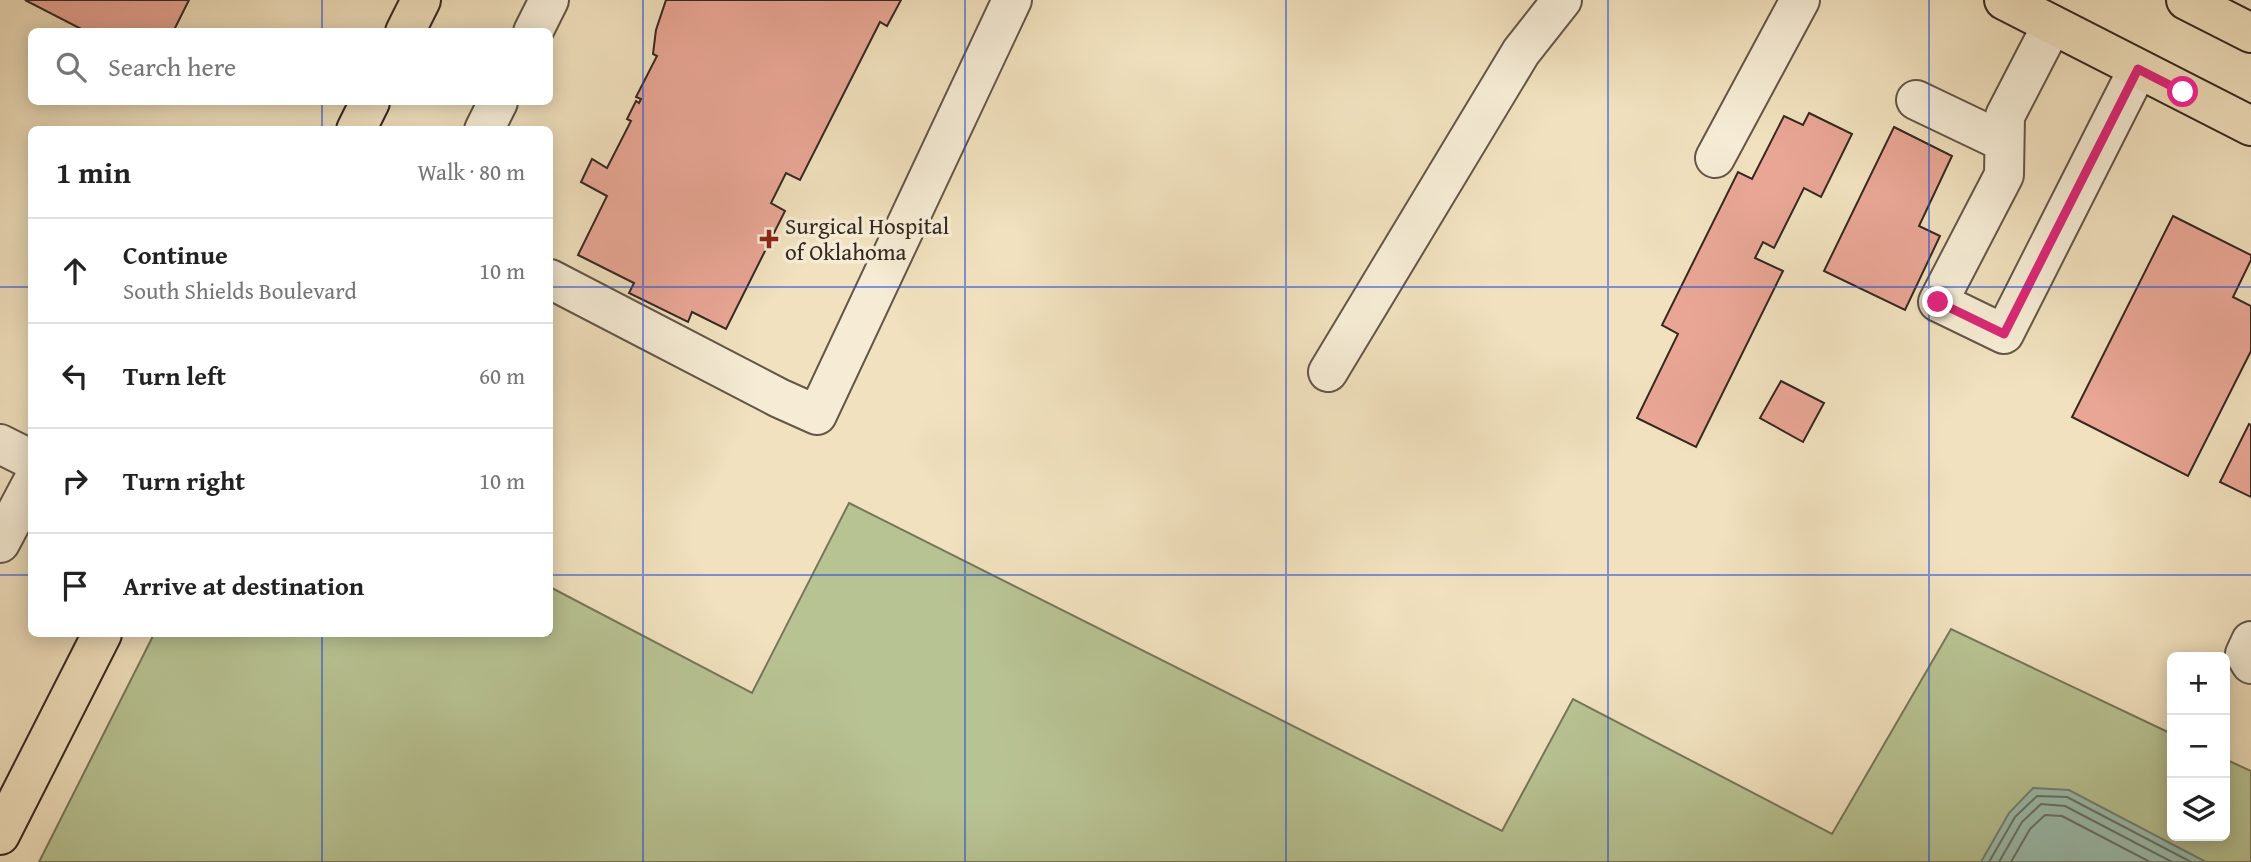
<!DOCTYPE html>
<html lang="en">
<head>
<meta charset="utf-8">
<style>
  :root { --surface:#fff; --page:#f2f2f2; --text:#222; --muted:#767676; --line:#e0e0e0 }
  body { margin:0; font-family:"Gentium Book Plus",serif; background:var(--page); color:var(--text) }
  .controls { position:absolute; right:21px; bottom:21px; display:grid; overflow:hidden; border-radius:10px; box-shadow:0 4px 18px #0003 }
  .controls button { width:63px; height:63px; display:grid; place-items:center; padding:0; border:0; border-bottom:2px solid var(--line); background:var(--surface); color:var(--text); font:35px sans-serif }
  .stop { position:absolute; width:21px; height:21px; margin:-16px; border:5px solid #db2777; border-radius:50%; background:#fff }
  .stop.end { background:#db2777; border-color:#fff; box-shadow:0 2px 7px #0008 }
  .list { margin:0; padding:0; list-style:none }
  h2 { display:flex; justify-content:space-between; align-items:center; height:91px; margin:0; padding:0 28px; font-size:30px }
  h2 small { font-size:23px; font-weight:400; color:var(--muted) }
  .list li { display:grid; grid-template-columns:46px 1fr auto; gap:21px; align-items:center; box-sizing:border-box; height:105px; padding:0 28px; border-top:2px solid var(--line) }
  .list b { display:block; font-size:26px; white-space:nowrap }
  .list p { margin:0; font-size:23px; white-space:nowrap; color:var(--muted) }
  .list em { font-size:23px; font-style:normal; color:var(--muted) }
  .icon { flex:none; width:38px; height:38px; fill:none; stroke:currentColor; stroke-width:2; stroke-linecap:round; stroke-linejoin:round }
  .map { position:relative; flex:none; width:2251px; height:862px; overflow:hidden }
  .search { position:absolute; background:var(--surface); box-shadow:0 4px 18px #0003; left:28px; top:28px; width:525px; height:77px; display:flex; align-items:center; gap:18px; box-sizing:border-box; padding:0 24px; border-radius:10px; color:var(--muted); font-size:26px }
  .panel { position:absolute; background:var(--surface); box-shadow:0 4px 18px #0003; left:28px; top:126px; width:525px; height:511px; border-radius:10px }
  .map>svg:first-child { display:block }
  .green { fill:#b8c393; stroke:#76765a; stroke-width:2 }
  .water { fill:#9bbeae; stroke:#728276; stroke-width:2 }
  .lines { fill:none; stroke-linecap:round; stroke-linejoin:round }
  .shore { stroke:#687368; stroke-width:2 }
  .building { fill:#e9a695; stroke:#352821; stroke-width:2 }
  .minor-casing { stroke:#645648; stroke-width:42 }
  .major-casing { stroke:#352821; stroke-width:42 }
  .minor { stroke:#f6ecd5; stroke-width:38 }
  .major { stroke:#f1e1be; stroke-width:38 }
  .route { stroke:#db2777; stroke-width:9 }
  .grid { fill:none; stroke:#1d4ed8; stroke-width:2; stroke-opacity:0.55 }
  .poi-dot { fill:#8f2418; stroke:#f6ecd5; stroke-width:2.5 }
  .labels { text-anchor:middle; stroke-width:7; stroke-linejoin:round; paint-order:stroke }
  .poi-label { font-size:23px; fill:#352821; stroke:#f6ecd5; text-anchor:start }
</style>
</head>
<body>
<div class="map">
<svg width="2251" height="862" viewBox="0 0 2251 862">
  <rect width="100%" height="100%" fill="#f1e1be"/>
  <filter id="stains"><feTurbulence type="fractalNoise" baseFrequency=".00286" numOctaves="4"/><feColorMatrix values="0 0 0 0 .2 0 0 0 0 .09 0 0 0 0 .02 0 0 0 .5 -.17"/></filter>
  <radialGradient id="worn" r=".72"><stop offset=".6" stop-color="#630" stop-opacity="0"/><stop offset="1" stop-color="#630" stop-opacity=".3"/></radialGradient>
  <!-- green -->
  <path class="green" d="M 849,503 L 1502,831 L 1573,699 L 1832,834 L 1951,629 L 2172,734 L 2172,836 L 2225,836 L 2225,759 L 2251,771 L 2251,862 L 39,862 L 154,634 L 550,634 L 550,587 L 752,693 Z"/>
  <!-- water -->
  <path class="water" d="M 2033,788 L 2069,790 L 2206,862 L 1981,862 L 2009,813 Z"/>
  <g class="lines">
    <!-- shore -->
    <path class="shore" d="M 1989,862 L 2015,817 L 2037,796 L 2067,797 L 2191,862
      M 1999,862 L 2022,822 L 2041,804 L 2065,806 L 2172,862
      M 2011,862 L 2030,829 L 2045,815 L 2062,816 L 2150,862"/>
  </g>
  <!-- building -->
  <path class="building" d="M 25,0 L 189,0 L 173,32 L 87,32 Z
    M 666,0 L 901,0 L 887,26 L 880,22 L 800,180 L 786,173 L 771,203 L 785,211 L 726,329 L 692,312 L 688,322 L 629,293 L 634,283 L 578,255 L 607,196 L 581,182 L 592,159 L 607,168 L 631,121 L 627,119 L 636,101 L 639,103 L 641,99 L 636,97 L 657,56 L 653,54 L 656,30 Z
    M 1809,113 L 1852,134 L 1821,197 L 1804,188 L 1774,248 L 1763,242 L 1755,258 L 1783,271 L 1696,447 L 1637,418 L 1678,334 L 1662,325 L 1738,172 L 1752,179 L 1784,116 L 1803,125 Z
    M 1894,127 L 1952,156 L 1919,226 L 1940,236 L 1905,310 L 1824,271 Z
    M 2173,216 L 2251,255 L 2251,260 L 2233,297 L 2251,306 L 2251,351 L 2188,476 L 2072,417 Z
    M 1781,381 L 1824,403 L 1803,442 L 1760,418 Z
    M 2249,424 L 2251,425 L 2251,497 L 2220,482 Z"/>
  <g class="lines">
    <!-- minor casing -->
    <g class="minor-casing">
      <path id="minor" d="M 2052,25 L 2005,116 L 2004,175 L 1938,302 L 2004,334 L 2138,69
        M 533,32 L 549,0
        M 1916,100 L 2004,142
        M 484,130 L 498,102
        M 1715,158 L 1800,0
        M 550,279 L 779,398 L 817,415 L 1012,0
        M 1328,372 L 1521,52 L 1562,0
        M 0,444 L 32,460
        M 0,543 L 32,483
        M 2251,641 L 2245,654 L 2251,664"/>
    </g>
    <!-- major casing -->
    <g class="major-casing">
      <path id="major" d="M 2004,0 L 2251,126
        M 2186,0 L 2251,33
        M 405,32 L 421,0
        M 356,130 L 370,102
        M 0,835 L 102,634"/>
    </g>
    <!-- minor -->
    <use href="#minor" class="minor"/>
    <!-- major -->
    <use href="#major" class="major"/>
  </g>
  <g class="lines">
    <!-- route -->
    <path class="route" d="M 1938,302 L 2004,334 L 2138,69 L 2183,92"/>
  </g>
  <!-- grid -->
  <path class="grid" d="M 322,0 L 322,32M 643,0 L 643,862M 965,0 L 965,862M 1286,0 L 1286,862M 1608,0 L 1608,862M 1929,0 L 1929,862M 322,102 L 322,130M 0,287 L 32,287M 550,287 L 2251,287M 0,575 L 32,575M 550,575 L 2251,575M 322,634 L 322,862"/>
  <!-- markers -->
  <path class="poi-dot" d="M765.5 228.5h7v7h7v7h-7v7h-7v-7h-7v-7h7z"/>
  <g class="labels">
    <!-- poi labels -->
    <g class="poi-label">
      <text x="785" y="234">Surgical Hospital<tspan x="785" dy="26">of Oklahoma</tspan></text>
    </g>
  </g>
  <rect width="100%" height="100%" filter="url(#stains)"/>
  <rect width="100%" height="100%" fill="url(#worn)"/>
</svg>
<div class="controls">
<button>+</button>
<button>−</button>
<button><svg class="icon" aria-label="layers" viewBox="0 0 24 24"><path d="M12 4l9 5-9 5-9-5zM3 14l9 5 9-5"/></svg></button>
</div>
<div class="stop" style="left:2183px;top:92px"></div>
<div class="stop end" style="left:1938px;top:302px"></div>
<div class="search"><svg class="icon" aria-label="search" viewBox="0 0 24 24"><circle cx="10" cy="10" r="6"/><path d="M15 15l6 6"/></svg>Search here</div>
<section class="panel">
<h2>1 min<small>Walk · 80 m</small></h2>
<ul class="list">
<li><svg class="icon" aria-label="ahead" viewBox="0 0 24 24"><path d="M12 20V5M6 11l6-6 6 6"/></svg><div><b>Continue</b><p>South Shields Boulevard</p></div><em>10 m</em></li>
<li><svg class="icon" aria-label="left" viewBox="0 0 24 24"><path d="M17 20v-9H6M10 6l-5 5 5 5"/></svg><div><b>Turn left</b></div><em>60 m</em></li>
<li><svg class="icon" aria-label="right" viewBox="0 0 24 24"><path d="M7 20v-9h11M14 6l5 5-5 5"/></svg><div><b>Turn right</b></div><em>10 m</em></li>
<li><svg class="icon" aria-label="arrive" viewBox="0 0 24 24"><path d="M6 21V4h12l-3 4 3 4H6"/></svg><div><b>Arrive at destination</b></div></li>
</ul>
</section>
</div>
</body>
</html>
